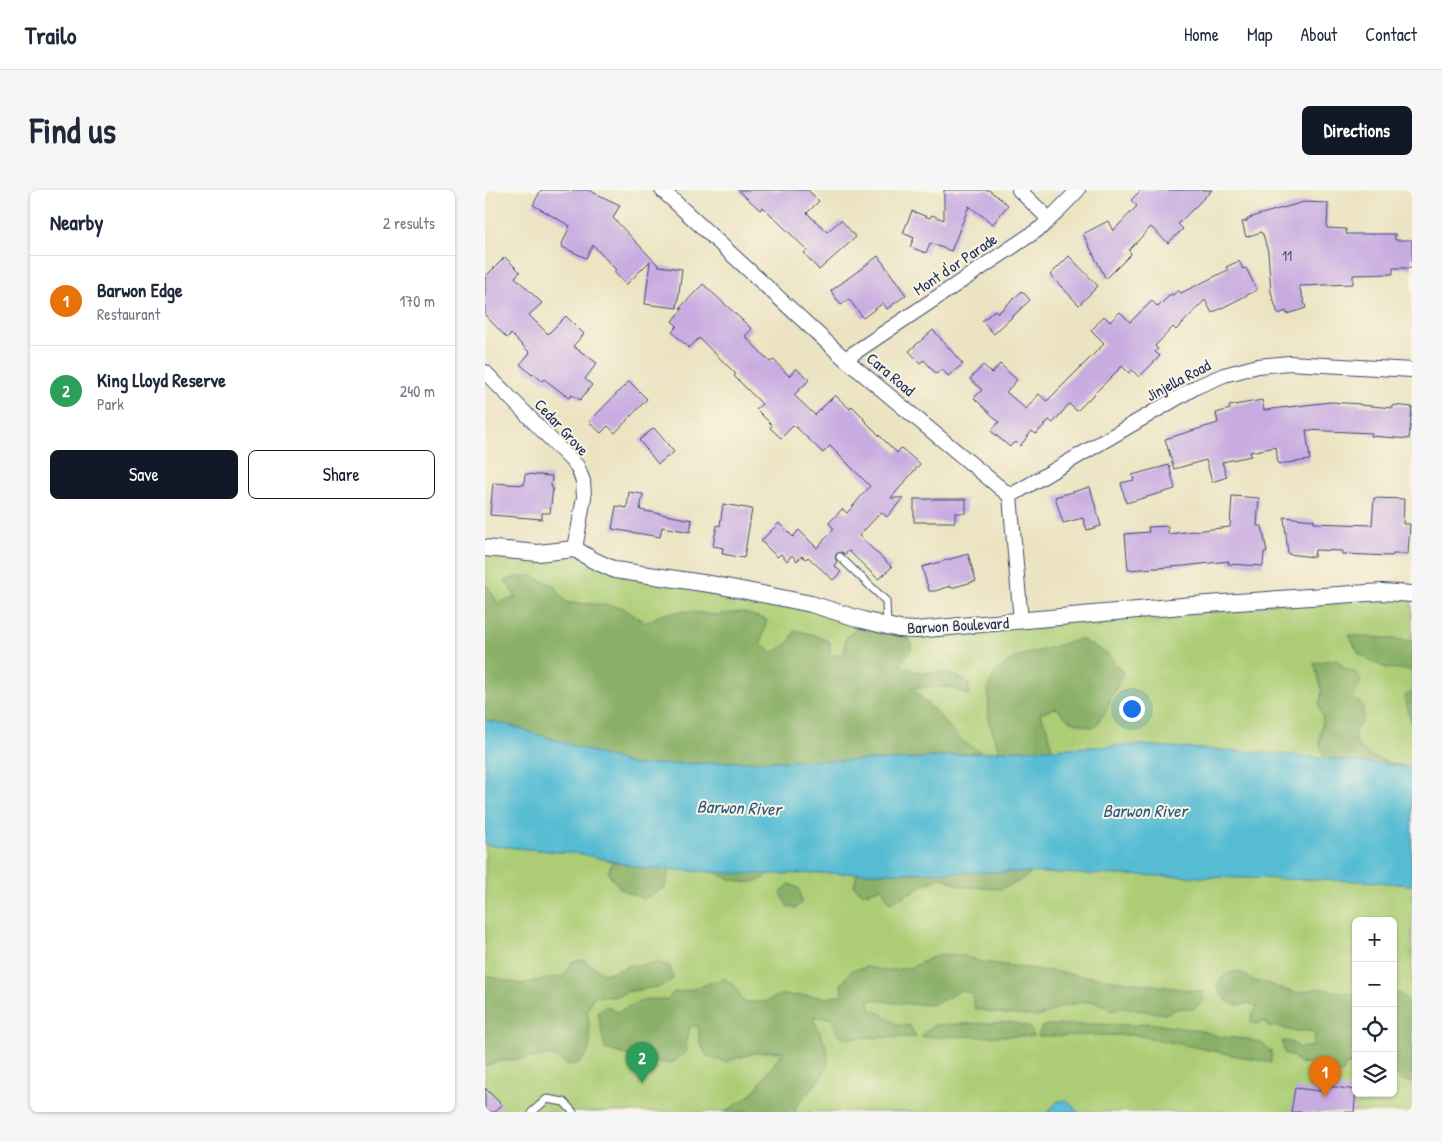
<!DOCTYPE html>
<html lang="en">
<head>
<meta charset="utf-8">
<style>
  :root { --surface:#fff; --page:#f6f6f7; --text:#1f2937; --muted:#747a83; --line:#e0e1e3; --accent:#111827 }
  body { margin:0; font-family:"Patrick Hand",sans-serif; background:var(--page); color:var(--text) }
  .controls { position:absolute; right:15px; bottom:15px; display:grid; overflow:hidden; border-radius:8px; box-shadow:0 1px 4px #0004 }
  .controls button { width:45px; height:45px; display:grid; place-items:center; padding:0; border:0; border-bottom:1px solid var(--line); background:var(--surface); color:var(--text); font:25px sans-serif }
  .you { position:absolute; left:646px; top:518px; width:18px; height:18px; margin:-12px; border:4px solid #fff; border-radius:50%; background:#1a73e8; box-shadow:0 0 0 8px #1a73e833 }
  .badge { display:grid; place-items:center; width:32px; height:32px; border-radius:50%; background:var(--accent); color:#fff; font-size:16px; font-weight:700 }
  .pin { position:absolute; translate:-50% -41px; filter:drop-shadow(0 1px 2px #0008) }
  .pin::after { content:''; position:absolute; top:26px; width:18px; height:15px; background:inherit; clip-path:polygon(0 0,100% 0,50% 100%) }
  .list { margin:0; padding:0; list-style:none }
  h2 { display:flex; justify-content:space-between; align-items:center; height:65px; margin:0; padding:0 20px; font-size:21px }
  h2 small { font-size:16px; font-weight:400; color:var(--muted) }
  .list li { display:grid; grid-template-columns:32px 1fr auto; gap:15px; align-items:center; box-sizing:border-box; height:90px; padding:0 20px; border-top:1px solid var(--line) }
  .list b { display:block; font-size:19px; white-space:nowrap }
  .list p { margin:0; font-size:16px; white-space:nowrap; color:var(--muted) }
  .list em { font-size:16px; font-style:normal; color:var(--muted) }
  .actions { display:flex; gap:10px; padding:15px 20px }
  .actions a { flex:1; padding:11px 0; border:1px solid var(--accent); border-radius:8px; text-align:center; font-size:18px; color:var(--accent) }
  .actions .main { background:var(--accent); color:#fff }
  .icon { flex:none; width:28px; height:28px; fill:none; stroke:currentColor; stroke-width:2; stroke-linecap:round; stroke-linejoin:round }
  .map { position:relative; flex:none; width:927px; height:922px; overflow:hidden; border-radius:8px }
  header { display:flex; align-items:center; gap:30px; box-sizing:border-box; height:70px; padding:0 25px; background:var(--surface); border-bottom:1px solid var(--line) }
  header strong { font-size:24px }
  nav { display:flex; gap:28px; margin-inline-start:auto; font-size:18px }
  .intro { display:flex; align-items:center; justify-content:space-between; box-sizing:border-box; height:120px; padding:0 30px }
  h1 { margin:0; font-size:35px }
  .button { padding:12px 22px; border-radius:8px; background:var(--accent); color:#fff; font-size:18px; font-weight:700 }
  main { display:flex; gap:30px; padding:0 30px }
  aside { flex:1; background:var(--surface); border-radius:8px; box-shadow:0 1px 4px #0004 }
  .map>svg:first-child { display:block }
  .green { fill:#accd75; stroke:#647e6a; fill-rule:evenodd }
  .forest { fill:#89b066; stroke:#527062 }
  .water { fill:#55bcd3; stroke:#387698 }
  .building { fill:#c8abe1 }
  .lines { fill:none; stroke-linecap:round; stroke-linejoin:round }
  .service-casing { stroke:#3a4a6d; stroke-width:9 }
  .minor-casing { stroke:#3a4a6d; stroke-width:16 }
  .tertiary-casing { stroke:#3a4a6d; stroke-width:18 }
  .service { stroke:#fff; stroke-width:7 }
  .minor { stroke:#fff; stroke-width:14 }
  .tertiary { stroke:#fff; stroke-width:16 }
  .labels { text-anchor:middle; stroke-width:4; stroke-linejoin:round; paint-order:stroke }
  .number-label { font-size:14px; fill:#464e7f }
  .street-label { font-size:16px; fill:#1b2f5e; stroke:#fcf5e5 }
  .water-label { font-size:18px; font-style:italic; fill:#2c5981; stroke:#fcf5e5 }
</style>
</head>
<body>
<header>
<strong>Trailo</strong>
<nav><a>Home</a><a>Map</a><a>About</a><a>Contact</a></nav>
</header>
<div class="intro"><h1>Find us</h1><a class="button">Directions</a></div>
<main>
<aside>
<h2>Nearby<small>2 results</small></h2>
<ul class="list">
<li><span class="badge" style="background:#e8710a">1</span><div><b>Barwon Edge</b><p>Restaurant</p></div><em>170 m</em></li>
<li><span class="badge" style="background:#2e9e5b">2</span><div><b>King Lloyd Reserve</b><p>Park</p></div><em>240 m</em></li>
</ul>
<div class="actions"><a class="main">Save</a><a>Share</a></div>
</aside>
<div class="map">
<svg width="927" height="922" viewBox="0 0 927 922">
  <rect width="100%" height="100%" fill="#fcf5e5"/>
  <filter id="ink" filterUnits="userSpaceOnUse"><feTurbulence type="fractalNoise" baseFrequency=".02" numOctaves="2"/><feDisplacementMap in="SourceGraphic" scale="10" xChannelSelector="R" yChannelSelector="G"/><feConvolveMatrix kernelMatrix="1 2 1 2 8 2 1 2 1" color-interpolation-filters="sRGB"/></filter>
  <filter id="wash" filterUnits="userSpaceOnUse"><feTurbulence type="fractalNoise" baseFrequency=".0096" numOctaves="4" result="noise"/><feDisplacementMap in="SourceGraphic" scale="20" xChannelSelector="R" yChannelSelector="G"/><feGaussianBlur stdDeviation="1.12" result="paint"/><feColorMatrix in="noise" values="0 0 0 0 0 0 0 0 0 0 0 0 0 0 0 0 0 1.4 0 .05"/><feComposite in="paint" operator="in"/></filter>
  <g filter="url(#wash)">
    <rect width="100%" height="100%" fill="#ebe3c1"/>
    <!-- green -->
    <path class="green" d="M 0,358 L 90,359 L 108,370 L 414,439 L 927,404 L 927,577 L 796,564 L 655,555 L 514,561 L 415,570 L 23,535 L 0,530 Z
      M 0,655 L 97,664 L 156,678 L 262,684 L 523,682 L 879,691 L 927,695 L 927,922 L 0,922 ZM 871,731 L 908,731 L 908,903 L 871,903 Z"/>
    <!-- forest -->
    <path class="forest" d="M 46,386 L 68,395 L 82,413 L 111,414 L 137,417 L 160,433 L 178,424 L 199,421 L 230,425 L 257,422 L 282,430 L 276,452 L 287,463 L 304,453 L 310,440 L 330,445 L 345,452 L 345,465 L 359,464 L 361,448 L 373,437 L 401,442 L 426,451 L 426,460 L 415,475 L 433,482 L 465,483 L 484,493 L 484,505 L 463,497 L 427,498 L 453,524 L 477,551 L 496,562 L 415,570 L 287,571 L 149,575 L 23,535 L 0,530 L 0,394 L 2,395 L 13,413 L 31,407 L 20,391 L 30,387 Z
      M 864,445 L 927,451 L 927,480 L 900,478 L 874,464 Z
      M 596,449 L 621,463 L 638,482 L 620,523 L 609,538 L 585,531 L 571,518 L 555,523 L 563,540 L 567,559 L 514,561 L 504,532 L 503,497 L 510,482 L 531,467 Z
      M 851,469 L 861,479 L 871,483 L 876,490 L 869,507 L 878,516 L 878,530 L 869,542 L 872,554 L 886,567 L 917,576 L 839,568 L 834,552 L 838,528 L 834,516 L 837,501 L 829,473 Z
      M 927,502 L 927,538 L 920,506 Z
      M 127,671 L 156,678 L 185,679 L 180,697 L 159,709 L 137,700 L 123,683 Z
      M 229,682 L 285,684 C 267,699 248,691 229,682 Z
      M 523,682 L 546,683 L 533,692 L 515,699 L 478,697 L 457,687 L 437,696 L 405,713 L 397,698 L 378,704 L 369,696 L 372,683 Z
      M 304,694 L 314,698 L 317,712 L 311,718 L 303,717 L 296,703 Z
      M 454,764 L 476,765 L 497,772 L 718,802 L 719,811 L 708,819 L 694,818 L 680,824 L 638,818 L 627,821 L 612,812 L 599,812 L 579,816 L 553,827 L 511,823 L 490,819 L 486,803 L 476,800 L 460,809 L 445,815 L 408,813 L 392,810 L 384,810 L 385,819 L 397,824 L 413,835 L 425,836 L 431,847 L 358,848 L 353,843 L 346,828 L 328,827 C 333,841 349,864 341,879 C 337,887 329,897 322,904 C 316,911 311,912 310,922 L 240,922 L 268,903 L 298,861 L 270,863 L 240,872 L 222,866 L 214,851 L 214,838 L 206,835 L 201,851 L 202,861 L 189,872 L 170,873 L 120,859 L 113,821 L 122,816 L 131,822 L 162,809 L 182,810 L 188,803 L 208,799 L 239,788 L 250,796 L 258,812 L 280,812 L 295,805 L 330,806 L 343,808 L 358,804 L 356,795 L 367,780 L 382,777 L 402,781 L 427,777 Z
      M 99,770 L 119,784 L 137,779 L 145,775 L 158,775 L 170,772 L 185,776 L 188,789 L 177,796 L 141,802 L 129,807 L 108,806 L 102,821 L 104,831 L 105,853 L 103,863 L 94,873 L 83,875 L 66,865 L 30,870 L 13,871 L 0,876 L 0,785 L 34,794 L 79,786 L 87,772 Z
      M 754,781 L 768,791 L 782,793 L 796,799 L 812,803 L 833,798 L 871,805 L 871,856 L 866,861 L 871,865 L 871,877 L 862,874 L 857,883 L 830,879 L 824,873 L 815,874 L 809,867 L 800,864 L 797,851 L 806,852 L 815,858 L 828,856 L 830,843 C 818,838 819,843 809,841 C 797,840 799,835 784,837 L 780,831 L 772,834 L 766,833 L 767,825 L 772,817 L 764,813 C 746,818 737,810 731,794 L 741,784 Z
      M 914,803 L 927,814 L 927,892 L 917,891 L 908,879 L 908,804 Z
      M 526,832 L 544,837 L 549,846 L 437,847 L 439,843 L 450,835 Z
      M 662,833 L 717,841 L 736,847 L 763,849 L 777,853 L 786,862 L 786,873 L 651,845 L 553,846 L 556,838 L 562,835 L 610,834 L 652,835 Z"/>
    <!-- water -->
    <path class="water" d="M 0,530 L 23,535 L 149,575 L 287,571 L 415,570 L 514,561 L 655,555 L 796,564 L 927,577 L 927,695 L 879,691 L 523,682 L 262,684 L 156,678 L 97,664 L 0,655 Z
      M 582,910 L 594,922 L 562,922 L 573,911 Z"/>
    <g id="blocks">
      <!-- building -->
      <path class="building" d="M 56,0 L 103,0 L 135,15 L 128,28 L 174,76 L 197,79 L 192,118 L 160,114 L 165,71 L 141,95 L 129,82 L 131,80 L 108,55 L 101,68 L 77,57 L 78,54 L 77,54 L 85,36 L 48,15 Z
        M 253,0 L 323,0 L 334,11 L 322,23 L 342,42 L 356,30 L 371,47 L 334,80 L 319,63 L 322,60 L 278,17 L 275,20 Z
        M 459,0 L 504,0 L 523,15 L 508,34 L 484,16 L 466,61 L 445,53 L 441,63 L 425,57 L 429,48 L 418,43 L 427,21 L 445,28 L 447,25 L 459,30 Z
        M 656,0 L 727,0 L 693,34 L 698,39 L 683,53 L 666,37 L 644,60 L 646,64 L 621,89 L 598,44 L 623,31 L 628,41 L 652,16 L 646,10 Z
        M 819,12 L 843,13 L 842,38 L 861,39 L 861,44 L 910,44 L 910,50 L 927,50 L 927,78 L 908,78 L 908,84 L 868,85 L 868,94 L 814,96 L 821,118 L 802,124 L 801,121 L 793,124 L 786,102 L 783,62 L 778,44 L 777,44 L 776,42 L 761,47 L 757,32 L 762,31 L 762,29 L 773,25 Z
        M 393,66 L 421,105 L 402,119 L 398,113 L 378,128 L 364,109 L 356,115 L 346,101 Z
        M 584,66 L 613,96 L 594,115 L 565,85 Z
        M 20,67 L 35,82 L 30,87 L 57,113 L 44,125 L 63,144 L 81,126 L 99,144 L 88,156 L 112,173 L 100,189 L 107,195 L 95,210 L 87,205 L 84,208 L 59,189 L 57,191 L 49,184 L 47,185 L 35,174 L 45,163 L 26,144 L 22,148 L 0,125 L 0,87 Z
        M 754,71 L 758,79 L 761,78 L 772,100 L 727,123 L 720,110 L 691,140 L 688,137 L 670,156 L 673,159 L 670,162 L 675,166 L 654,187 L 647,180 L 644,183 L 637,176 L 592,221 L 584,214 L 568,233 L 564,230 L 551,244 L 547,241 L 535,256 L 531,252 L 529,254 L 528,253 L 525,257 L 506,241 L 514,232 L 489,208 L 497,200 L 485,189 L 498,175 L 507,183 L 515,174 L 532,190 L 521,202 L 541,219 L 554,204 L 562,211 L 619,154 L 606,141 L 619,126 L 625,132 L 635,122 L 645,132 L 667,111 L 673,117 L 686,104 L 688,105 L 693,100 L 696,103 L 743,80 L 741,77 Z
        M 218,94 L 267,139 L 260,146 L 285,172 L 289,170 L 304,186 L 311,178 L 324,190 L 309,205 L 330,225 L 350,205 L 365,219 L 367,216 L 379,228 L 378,229 L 412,263 L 416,258 L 435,274 L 406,308 L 418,308 L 402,327 L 396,322 L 374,346 L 407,377 L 393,389 L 364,361 L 360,364 L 356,362 L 351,364 L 350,368 L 352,372 L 349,375 L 356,382 L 348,390 L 323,367 L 321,369 L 317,366 L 312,371 L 307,365 L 302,371 L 296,364 L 292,367 L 276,351 L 294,333 L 308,347 L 314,340 L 332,358 L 349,339 L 344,333 L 357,319 L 362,323 L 385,296 L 345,256 L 338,263 L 309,235 L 296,248 L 285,238 L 287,235 L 271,219 L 277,214 L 249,186 L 251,184 L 214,148 L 204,158 L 187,142 L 192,136 L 187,131 L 198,119 L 195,118 Z
        M 537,101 L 545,110 L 509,144 L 497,131 L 510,120 L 513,123 Z
        M 448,140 L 478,174 L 463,186 L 457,179 L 451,184 L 439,170 L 435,173 L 424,161 Z
        M 144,191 L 162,209 L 130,243 L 123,236 L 116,243 L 104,232 Z
        M 777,210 L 779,220 L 845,212 L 875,214 L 875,215 L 908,218 L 908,215 L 927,217 L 924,249 L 886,246 L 887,243 L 821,240 L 825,270 L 793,274 L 791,257 L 765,262 L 766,266 L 737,272 L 742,287 L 727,292 L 721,270 L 689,279 L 680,249 L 733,233 L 731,223 L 745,219 L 744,216 Z
        M 169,238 L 189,262 L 173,274 L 154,250 Z
        M 684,275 L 690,299 L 641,313 L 636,293 L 649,290 L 647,285 Z
        M 40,284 L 67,286 L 66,297 L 68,298 L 65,323 L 57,323 L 57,329 L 5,325 L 8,293 L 39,295 Z
        M 605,297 L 616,336 L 602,340 L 598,328 L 578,333 L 570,307 Z
        M 144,302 L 158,304 L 155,320 L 207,330 L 205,342 L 177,337 L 175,347 L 127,339 L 131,316 L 142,318 Z
        M 747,306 L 774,308 L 772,336 L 777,336 L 782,362 L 779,362 L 778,376 L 743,374 L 744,371 L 699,376 L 643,380 L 640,344 L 664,342 L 663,337 L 683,336 L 683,344 L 745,337 Z
        M 889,308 L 919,309 L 918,334 L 925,334 L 923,364 L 908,364 L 907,366 L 857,364 L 857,361 L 830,360 L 829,367 L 803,364 L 799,327 L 829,330 L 829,333 L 887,335 Z
        M 429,309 L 481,309 L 481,323 L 470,323 L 470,332 L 429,332 Z
        M 238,314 L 267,319 L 259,368 L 237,364 L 238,358 L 228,356 L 232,335 L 235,336 Z
        M 483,364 L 491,391 L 466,398 L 465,396 L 450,401 L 444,401 L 437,377 Z
        M 835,895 L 871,900 L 869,922 L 806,922 L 810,898 L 835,901 Z
        M 0,898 L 17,915 L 10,922 L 0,922 Z"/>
    </g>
  </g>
  <g filter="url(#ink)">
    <use href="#blocks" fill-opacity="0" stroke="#3a4a6d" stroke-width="1"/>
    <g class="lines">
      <!-- service casing -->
      <g class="service-casing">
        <path id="service" d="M 355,367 L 401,411 L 402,436
          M 47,922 L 62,909 L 79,912 L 88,922"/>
      </g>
      <!-- minor casing -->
      <g class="minor-casing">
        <path id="minor" d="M 177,0 L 360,169 L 525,306 L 536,431
          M 534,0 L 564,29
          M 360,169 L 557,37 L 593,0
          M 0,182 L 92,276 L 98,291 L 99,307 L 90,359
          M 525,306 L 711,197 L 739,185 L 773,176 L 804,173 L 927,180"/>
      </g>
      <!-- tertiary casing -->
      <g class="tertiary-casing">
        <path id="tertiary" d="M 0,358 L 53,363 L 90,359 L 108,370 L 130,380 L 231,395 L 292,407 L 326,414 L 378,430 L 414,439 L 431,440 L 708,415 L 897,402 L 927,404"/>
      </g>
      <!-- service -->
      <use href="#service" class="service"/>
      <!-- minor -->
      <use href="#minor" class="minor"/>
      <!-- tertiary -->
      <use href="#tertiary" class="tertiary"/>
    </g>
  </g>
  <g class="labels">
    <!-- number labels -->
    <g class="number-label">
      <text x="802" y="71">11</text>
    </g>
    <!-- street labels -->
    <g class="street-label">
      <text transform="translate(470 74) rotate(-34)" y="6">Mont d'or Parade</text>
      <text transform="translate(406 184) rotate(40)" y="6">Cara Road</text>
      <text transform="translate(693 190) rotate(-28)" y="6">Jinjella Road</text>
      <text transform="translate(77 237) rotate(47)" y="6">Cedar Grove</text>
      <text transform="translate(473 435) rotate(-3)" y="6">Barwon Boulevard</text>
    </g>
    <!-- water labels -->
    <g class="water-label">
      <text transform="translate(254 618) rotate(2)" y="6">Barwon River</text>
      <text x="660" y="627">Barwon River</text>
    </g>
  </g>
</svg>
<div class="controls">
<button>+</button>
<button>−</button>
<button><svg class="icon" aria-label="locate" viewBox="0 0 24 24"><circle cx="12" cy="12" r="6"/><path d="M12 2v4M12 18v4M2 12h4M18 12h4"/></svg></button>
<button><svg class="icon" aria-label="layers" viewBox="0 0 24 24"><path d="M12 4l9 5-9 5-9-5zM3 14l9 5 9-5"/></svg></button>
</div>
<div class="you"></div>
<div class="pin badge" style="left:840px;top:907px;background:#e8710a">1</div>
<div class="pin badge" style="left:157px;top:893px;background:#2e9e5b">2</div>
</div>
</main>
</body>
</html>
